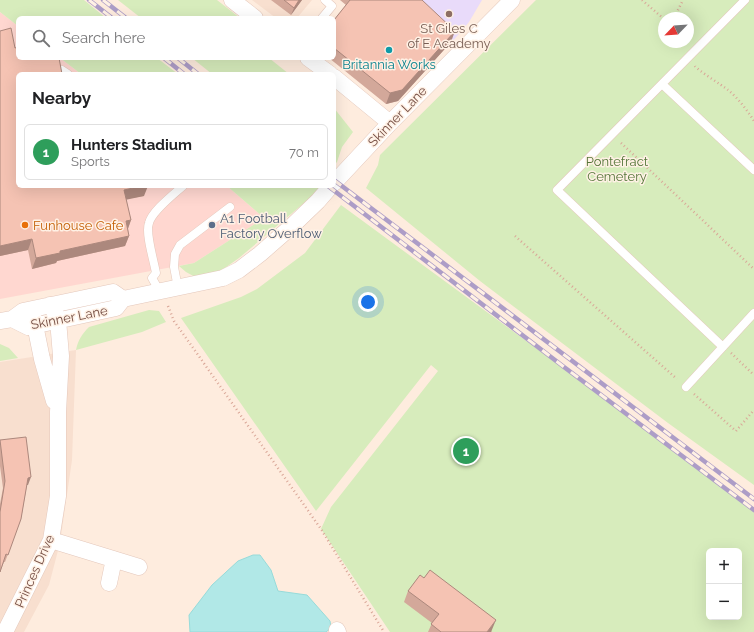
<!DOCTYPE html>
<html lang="en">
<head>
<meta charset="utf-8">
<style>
  :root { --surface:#fff; --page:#f6f6f6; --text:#202124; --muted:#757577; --line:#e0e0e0; --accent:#f24439 }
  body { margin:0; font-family:Raleway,sans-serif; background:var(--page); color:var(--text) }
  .controls { position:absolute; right:12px; bottom:12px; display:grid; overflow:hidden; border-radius:6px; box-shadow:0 4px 16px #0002 }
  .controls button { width:36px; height:36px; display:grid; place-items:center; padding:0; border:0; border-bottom:1px solid var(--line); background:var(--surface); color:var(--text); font:20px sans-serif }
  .compass { position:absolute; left:658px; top:12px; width:36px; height:36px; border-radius:50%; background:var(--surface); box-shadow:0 4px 16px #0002; rotate:245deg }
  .you { position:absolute; left:368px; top:302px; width:14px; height:14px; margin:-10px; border:3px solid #fff; border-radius:50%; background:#1a73e8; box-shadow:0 0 0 6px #1a73e833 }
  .badge { display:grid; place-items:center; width:26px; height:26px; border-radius:50%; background:var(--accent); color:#fff; font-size:13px; font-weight:700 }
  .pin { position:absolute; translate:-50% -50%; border:2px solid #fff; box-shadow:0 1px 4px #0006 }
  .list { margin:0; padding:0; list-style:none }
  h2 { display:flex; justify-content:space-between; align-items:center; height:52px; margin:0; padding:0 16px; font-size:17px }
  h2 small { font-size:13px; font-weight:400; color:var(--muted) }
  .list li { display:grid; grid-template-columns:26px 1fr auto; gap:12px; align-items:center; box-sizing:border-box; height:56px; margin:0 8px 8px; padding:0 8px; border:1px solid var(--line); border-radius:6px }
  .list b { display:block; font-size:15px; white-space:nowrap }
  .list p { margin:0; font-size:13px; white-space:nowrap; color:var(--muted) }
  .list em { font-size:13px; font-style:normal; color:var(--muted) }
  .icon { flex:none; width:22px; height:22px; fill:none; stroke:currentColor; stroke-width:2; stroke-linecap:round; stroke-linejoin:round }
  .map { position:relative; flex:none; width:754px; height:632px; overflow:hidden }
  .search { position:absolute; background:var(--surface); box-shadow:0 4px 16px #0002; left:16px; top:16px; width:320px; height:44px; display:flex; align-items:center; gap:10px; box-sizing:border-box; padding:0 14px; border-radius:6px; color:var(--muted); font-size:15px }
  .panel { position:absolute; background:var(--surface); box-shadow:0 4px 16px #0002; left:16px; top:72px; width:320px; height:116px; border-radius:6px }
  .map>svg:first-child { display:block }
  .residential { fill:#f8dfcf }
  .commercial { fill:#ffd7d0 }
  .education { fill:#e9dbfa }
  .green { fill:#d7ecbc; fill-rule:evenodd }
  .water { fill:#b1e8e7; stroke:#97dbda }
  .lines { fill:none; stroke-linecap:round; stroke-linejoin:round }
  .service-casing { stroke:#e4c8bc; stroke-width:9 }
  .minor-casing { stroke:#e4c8bc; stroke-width:17 }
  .path { stroke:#d9a697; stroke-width:2.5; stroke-dasharray:1 3; stroke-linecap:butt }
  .service { stroke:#fff; stroke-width:8 }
  .minor { stroke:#fff; stroke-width:16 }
  .rail-casing { stroke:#ad9dc7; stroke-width:4.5 }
  .rail { stroke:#fff1e5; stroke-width:3; stroke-dasharray:9; stroke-linecap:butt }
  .wall { fill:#d3a89a }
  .shaded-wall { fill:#ac887d }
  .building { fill:#f5c3b3; stroke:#ac887d }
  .education-dot { fill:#8d6e63; stroke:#fff1e5; stroke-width:1.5 }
  .culture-dot { fill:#0f9aa8; stroke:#fff1e5; stroke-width:1.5 }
  .food-dot { fill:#e8710a; stroke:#fff1e5; stroke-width:1.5 }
  .service-dot { fill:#5c6f8a; stroke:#fff1e5; stroke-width:1.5 }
  .labels { text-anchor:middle; stroke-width:3; stroke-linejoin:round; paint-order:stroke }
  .education-label { font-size:13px; fill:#785e54; stroke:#fff1e5 }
  .culture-label { font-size:13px; fill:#0d838f; stroke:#fff1e5 }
  .street-label { font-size:13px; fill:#754e44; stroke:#fff1e5 }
  .park-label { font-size:13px; fill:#557639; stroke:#fff1e5 }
  .service-label { font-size:13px; fill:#4e5e75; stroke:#fff1e5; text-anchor:start }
  .food-label { font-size:13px; fill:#c56008; stroke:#fff1e5; text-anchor:start }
</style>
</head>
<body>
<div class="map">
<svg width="754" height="632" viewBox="0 0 754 632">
  <rect width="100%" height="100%" fill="#feecde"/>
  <!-- residential -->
  <path class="residential" d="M 252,0 L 312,0 L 297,18 L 276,18 Z
    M 76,350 L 72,460 L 60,543 L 49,585 L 24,632 L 0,632 L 0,362 Z"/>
  <!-- commercial -->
  <path class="commercial" d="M 0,12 L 18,26 L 18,58 L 60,58 L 81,74 L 18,74 L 18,186 L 227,186 L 264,218 L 194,263 L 0,299 Z"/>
  <!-- education -->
  <path class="education" d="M 410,0 L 482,0 L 469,22 L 452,42 Z"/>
  <!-- green -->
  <path class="green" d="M 0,0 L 84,0 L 106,18 L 18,18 L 18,26 L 0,12 Z
    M 118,0 L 217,0 L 240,18 L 141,18 Z
    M 536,0 L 754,0 L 754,485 L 668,423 L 480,281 L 366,188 L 378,165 L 380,155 ZM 664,18 L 688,18 L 688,42 L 664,42 Z
    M 60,58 L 157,58 L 178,74 L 81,74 Z
    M 192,58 L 269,58 L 289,74 L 212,74 Z
    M 334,108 L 353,132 L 342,147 L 337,162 L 334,165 Z
    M 227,186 L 320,186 L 310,198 L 239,258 L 222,270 L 197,278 L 186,272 L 179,266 L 194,263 L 264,218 Z
    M 341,205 L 754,508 L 754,632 L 390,632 L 321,529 L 331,507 L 438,371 L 431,365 L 316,511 L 181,318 L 241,297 L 257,289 L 305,253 ZM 709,551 L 739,551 L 739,617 L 709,617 Z
    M 149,310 L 159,311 L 166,322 L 142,332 L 76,350 C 78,340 82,334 89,327 Z
    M 0,344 L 9,348 L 18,358 L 0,361 Z"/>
  <!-- water -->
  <path class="water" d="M 253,555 L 260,555 L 271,570 L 278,591 L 307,595 L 330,621 L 331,628 L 326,632 L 190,632 L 189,615 L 212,585 L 238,561 Z"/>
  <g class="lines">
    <!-- service casing -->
    <g class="service-casing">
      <path id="service" d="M 322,18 L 332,6 L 325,0
        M 62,70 L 68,74
        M 662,84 L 754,170
        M 178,288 L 174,267 L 175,254 L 180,245 L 230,207
        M 160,292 L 152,278 L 156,273 C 154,261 145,233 149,223 C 152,211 173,195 183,186
        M 723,347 L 557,190 L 745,0
        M 686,387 L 754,313"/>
    </g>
    <!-- minor casing -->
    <g class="minor-casing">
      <path id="minor" d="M 232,0 L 255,18
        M 308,58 L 330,74
        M 334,77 L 390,123
        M 334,183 L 390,123 L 512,0
        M 33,315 L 42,359 L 54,401
        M 12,319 L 28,327 L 116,308 L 123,299 L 223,278 L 239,270 L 260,254 L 292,226 L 318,201 L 331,186
        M 0,321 L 12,319 L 23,311 L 113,292 L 123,299
        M 51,540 L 139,567
        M 109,583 L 114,559
        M 337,630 L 338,632
        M 5,632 L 51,540 L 58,496 L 58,412 L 61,356 L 58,320 L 56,314 L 50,305"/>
    </g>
    <!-- path -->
    <path class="path" d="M 642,0 L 664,19
      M 676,18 L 677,12 L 683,0
      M 695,66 C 697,70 722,85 728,90 C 738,98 747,110 754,121
      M 621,143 L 754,269
      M 515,236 L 677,379
      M 168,306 L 174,321 L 321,529 L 384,632
      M 731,353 L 754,375
      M 694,394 L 736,431 L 754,410"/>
    <!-- service -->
    <use href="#service" class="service"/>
    <!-- minor -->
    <use href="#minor" class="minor"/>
    <!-- rail casing -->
    <g class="rail-casing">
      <path id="rail" d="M 89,0 L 112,18
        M 103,0 L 126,18
        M 164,58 L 184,74
        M 178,58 L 198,74
        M 334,180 L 754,499
        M 328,186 L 564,367 L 754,510"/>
    </g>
    <!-- rail -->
    <use href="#rail" class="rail"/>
  </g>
  <!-- wall -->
  <path class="wall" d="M 271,0 L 302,0 L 291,15 Z
    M 340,0 L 422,0 L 451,42 L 398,101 L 386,104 L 329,58 L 334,58 L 334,20 L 346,5 Z
    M 0,31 L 18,74 L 144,196 L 126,199 L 131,220 L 128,229 L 129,236 L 125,246 L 57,261 L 56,263 L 32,269 L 28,250 L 0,256 Z
    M 0,440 L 28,485 L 27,485 L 21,519 L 5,562 L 4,562 L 0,572 L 0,504 L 3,488 L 0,466 Z
    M 408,591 L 492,631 L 491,632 L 428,632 L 432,623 L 404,602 Z"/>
  <!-- shaded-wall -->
  <path class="shaded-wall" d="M 299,0 L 302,0 L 291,15 L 294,8 Z
    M 455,31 L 451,42 L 398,101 L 386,104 L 390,93 Z
    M 142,186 L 148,186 L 144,196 L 120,201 L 124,190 Z
    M 131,220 L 127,231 L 126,221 Z
    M 129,236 L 125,246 L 57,261 L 56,263 L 32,269 L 36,258 L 60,251 Z
    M 32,239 L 28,250 L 0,256 L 0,246 Z
    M 31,477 L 28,485 L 25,485 L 28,478 Z
    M 496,620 L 491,632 L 487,632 Z"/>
  <!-- building -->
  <path class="building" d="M 284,0 L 299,0 L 294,8 Z
    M 350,0 L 422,0 L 455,31 L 402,90 L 390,93 L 334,48 L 334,20 Z
    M 11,28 L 15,48 L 18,47 L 18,58 L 59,58 L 62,74 L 18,74 L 18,186 L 142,186 L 124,190 L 131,220 L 126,221 L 129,236 L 60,251 L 60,253 L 36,258 L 32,239 L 0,246 L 0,31 Z
    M 26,437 L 31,477 L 28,478 L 21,519 L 8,555 L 6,554 L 0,572 L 0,512 L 5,481 L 0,440 Z
    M 430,570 L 496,620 L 487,632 L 441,632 L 431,624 L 439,614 L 408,591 L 420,575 L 424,578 Z"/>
  <!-- markers -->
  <circle class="education-dot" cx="449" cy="14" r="4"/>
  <circle class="culture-dot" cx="389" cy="50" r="4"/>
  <circle class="food-dot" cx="25" cy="225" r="4"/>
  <circle class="service-dot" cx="212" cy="225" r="4"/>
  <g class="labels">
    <!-- education labels -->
    <g class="education-label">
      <text x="449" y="33">St Giles C<tspan x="449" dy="15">of E Academy</tspan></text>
    </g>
    <!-- culture labels -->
    <g class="culture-label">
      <text x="389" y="69">Britannia Works</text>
    </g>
    <!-- street labels -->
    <g class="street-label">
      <text transform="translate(397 116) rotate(-46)" y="5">Skinner Lane</text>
      <text transform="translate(69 317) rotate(-11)" y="5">Skinner Lane</text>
      <text transform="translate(34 571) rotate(-66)" y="5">Princes Drive</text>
    </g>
    <!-- park labels -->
    <g class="park-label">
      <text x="617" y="166">Pontefract<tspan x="617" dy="15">Cemetery</tspan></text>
    </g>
    <!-- service labels -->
    <g class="service-label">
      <text x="220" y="223">A1 Football<tspan x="220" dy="15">Factory Overflow</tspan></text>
    </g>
    <!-- food labels -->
    <g class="food-label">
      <text x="33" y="230">Funhouse Cafe</text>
    </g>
  </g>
</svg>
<div class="controls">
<button>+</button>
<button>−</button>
</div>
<svg class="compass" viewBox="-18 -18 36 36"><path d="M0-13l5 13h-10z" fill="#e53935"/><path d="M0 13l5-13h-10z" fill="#757577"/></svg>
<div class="you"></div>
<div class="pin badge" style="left:466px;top:451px;background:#2e9e5b">1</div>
<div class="search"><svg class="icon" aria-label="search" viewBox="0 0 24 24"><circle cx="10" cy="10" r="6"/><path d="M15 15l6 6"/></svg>Search here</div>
<section class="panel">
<h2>Nearby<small></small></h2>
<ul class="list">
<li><span class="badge" style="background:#2e9e5b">1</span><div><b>Hunters Stadium</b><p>Sports</p></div><em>70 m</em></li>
</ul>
</section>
</div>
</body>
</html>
